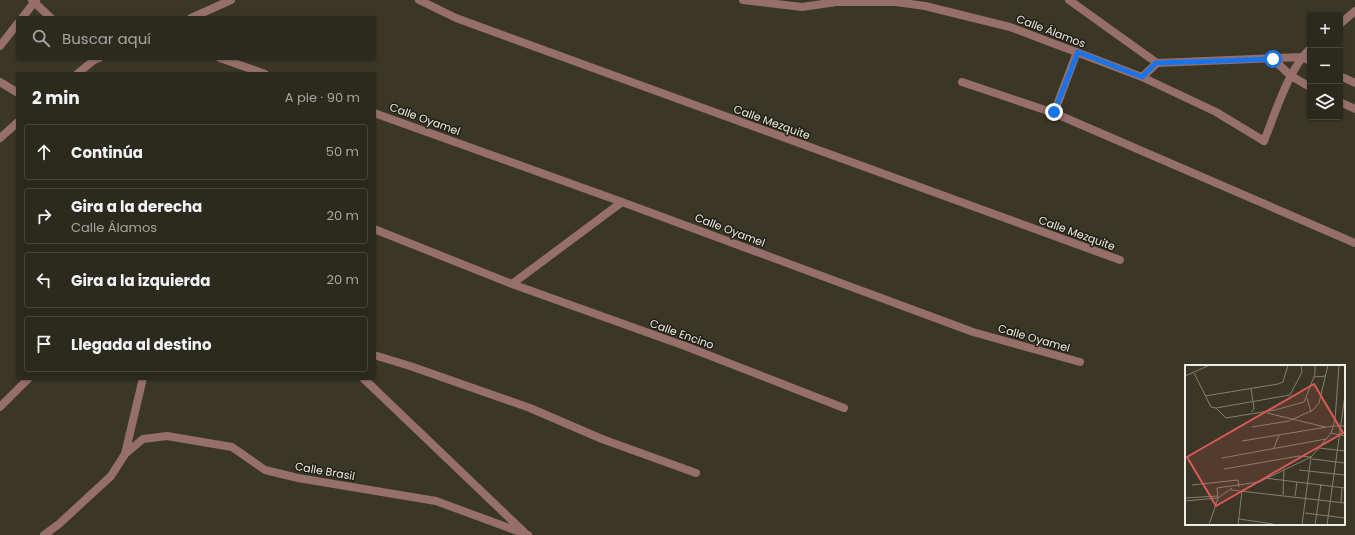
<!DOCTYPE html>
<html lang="es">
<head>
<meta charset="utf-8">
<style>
  :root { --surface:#2c291d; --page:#343126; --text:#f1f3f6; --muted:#a6a6a4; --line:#48453b }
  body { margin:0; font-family:Poppins,sans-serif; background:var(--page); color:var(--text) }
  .controls { position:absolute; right:12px; top:12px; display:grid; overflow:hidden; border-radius:4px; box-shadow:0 1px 3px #0004 }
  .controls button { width:36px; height:36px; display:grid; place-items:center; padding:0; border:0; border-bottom:1px solid var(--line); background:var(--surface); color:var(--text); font:20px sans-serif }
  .stop { position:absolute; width:12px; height:12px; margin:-9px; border:3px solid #1a73e8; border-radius:50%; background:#fff }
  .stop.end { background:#1a73e8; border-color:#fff; box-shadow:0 1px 4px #0008 }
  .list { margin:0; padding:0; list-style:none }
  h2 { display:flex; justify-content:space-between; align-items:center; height:52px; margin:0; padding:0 16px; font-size:17px }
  h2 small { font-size:13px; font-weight:400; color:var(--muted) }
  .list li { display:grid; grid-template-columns:26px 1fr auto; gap:12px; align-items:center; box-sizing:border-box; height:56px; margin:0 8px 8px; padding:0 8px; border:1px solid var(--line); border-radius:4px }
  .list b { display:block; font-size:15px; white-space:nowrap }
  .list p { margin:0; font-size:13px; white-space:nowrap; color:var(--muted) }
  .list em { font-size:13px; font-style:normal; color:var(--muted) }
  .icon { flex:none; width:22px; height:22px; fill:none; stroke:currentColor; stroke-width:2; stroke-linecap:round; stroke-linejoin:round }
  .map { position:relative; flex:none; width:1355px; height:535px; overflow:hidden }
  .search { position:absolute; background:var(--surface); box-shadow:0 1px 3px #0004; left:16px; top:16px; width:360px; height:44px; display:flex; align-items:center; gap:10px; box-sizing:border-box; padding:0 14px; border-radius:4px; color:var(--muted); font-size:15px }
  .panel { position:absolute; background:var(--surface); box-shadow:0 1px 3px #0004; left:16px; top:72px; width:360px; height:308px; border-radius:4px }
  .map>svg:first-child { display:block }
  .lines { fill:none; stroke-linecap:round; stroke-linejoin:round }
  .minor { stroke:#976f69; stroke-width:8 }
  .tertiary { stroke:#976f69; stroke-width:8 }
  .route { stroke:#1a73e8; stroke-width:5 }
  .labels { text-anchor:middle; stroke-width:3; stroke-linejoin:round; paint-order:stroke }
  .street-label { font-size:11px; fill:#efede2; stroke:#201f17 }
  .inset-road { fill:none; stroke:#838072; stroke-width:1 }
  .view { fill:#dc5956; fill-opacity:0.15; stroke:#dc5956; stroke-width:2 }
  .inset-edge { fill:none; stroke:#efede2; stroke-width:2 }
</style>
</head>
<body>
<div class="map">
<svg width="1355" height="535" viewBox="0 0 1355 535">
  <rect width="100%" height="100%" fill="#3b3727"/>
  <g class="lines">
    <!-- minor -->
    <path class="minor" d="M 32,0 L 51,18
      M 419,0 L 456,18 L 1120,260
      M 1069,0 L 1157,63
      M 22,18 L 36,0
      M 1340,24 L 1355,11
      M 0,46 L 18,23
      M 1077,52 L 1054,113 L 1355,243
      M 220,58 L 265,74
      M 1273,59 L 1291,76 L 1310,87
      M 1340,76 L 1355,83
      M 1142,77 L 1157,63 L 1302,57 L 1310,61
      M 0,82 L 18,93
      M 962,82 L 1054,113
      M 1340,102 L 1355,109
      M 374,113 L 622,202 L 973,332 L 1080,362
      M 1264,141 C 1275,114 1289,68 1310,49
      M 374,229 L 512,284 L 685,346 L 844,408
      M 512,284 L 622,202
      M 374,355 L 410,366 L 530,408 L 602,439 L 696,473
      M 363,378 L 524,532
      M 0,407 L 29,378
      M 125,454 L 143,378
      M 44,535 L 59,524 L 111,476 L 125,454 L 143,439 L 167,436 L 232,447 L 265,470 L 298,478 L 436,501 L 528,535"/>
    <!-- tertiary -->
    <path class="tertiary" d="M 743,0 L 802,7 L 836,2 L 896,2 L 925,6 L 1010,27 L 1142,77 L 1216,112 L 1264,141
      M 191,18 L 231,0
      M 77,74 L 94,60 L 99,58
      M 0,138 L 18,122"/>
  </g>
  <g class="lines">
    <!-- route -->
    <path class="route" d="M 1054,112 L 1078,52 L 1142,77 L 1156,63 L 1273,59"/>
  </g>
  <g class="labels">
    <!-- street labels -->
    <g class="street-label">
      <text transform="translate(1051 31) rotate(21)" y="4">Calle Álamos</text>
      <text transform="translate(425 119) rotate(20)" y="4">Calle Oyamel</text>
      <text transform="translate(772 122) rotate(20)" y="4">Calle Mezquite</text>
      <text transform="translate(730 230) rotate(21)" y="4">Calle Oyamel</text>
      <text transform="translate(1077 233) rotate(20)" y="4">Calle Mezquite</text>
      <text transform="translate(682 334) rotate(20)" y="4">Calle Encino</text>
      <text transform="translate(1034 338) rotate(16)" y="4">Calle Oyamel</text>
      <text transform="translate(325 471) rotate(10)" y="4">Calle Brasil</text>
    </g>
  </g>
  <!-- overview -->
  <g transform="translate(1185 365)">
    <rect width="160" height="160" fill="#3b3727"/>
    <path class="inset-road" d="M 9,8 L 26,42 L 31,43 L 41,53 L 90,45 L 119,37 L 130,9 L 130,0M 0,11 L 25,0M 129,12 L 141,11M 66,24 L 69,43 L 67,47M 20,31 L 93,19 L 98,17 L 103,0M 122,33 L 126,47M 31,43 L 105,30 L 117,7 L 116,0M 82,48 L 140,62M 67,62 L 104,56 L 128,45 L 134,38 L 143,0M 146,68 L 160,71M 57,76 L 148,61 L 160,61M 89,83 L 94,70M 134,83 L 160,86M 37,93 L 141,74M 127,94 L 160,98M 39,104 L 114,91 L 126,92 L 117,160M 114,105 L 160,110M 80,113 L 160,123M 7,120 L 53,115 L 54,122M 46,125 L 160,138M 98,130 L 99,104M 110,131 L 112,117M 0,133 L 33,131M 0,136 L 33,133 L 47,123M 156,137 L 157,122M 120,148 L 160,153M 54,154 L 88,159M 24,160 L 33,133 L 32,123 L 74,117 L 126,92 L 134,83 L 146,68 L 150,55 L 154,0M 53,160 L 57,126M 130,160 L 136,119M 142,160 L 160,30"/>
    <path class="view" d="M 129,19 L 158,68 L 31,141 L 2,92 Z"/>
    <rect width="160" height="160" class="inset-edge"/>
  </g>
</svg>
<div class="controls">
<button>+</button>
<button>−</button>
<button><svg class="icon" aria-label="layers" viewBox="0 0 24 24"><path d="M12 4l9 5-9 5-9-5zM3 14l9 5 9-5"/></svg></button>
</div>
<div class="stop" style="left:1273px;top:59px"></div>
<div class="stop end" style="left:1054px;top:112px"></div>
<div class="search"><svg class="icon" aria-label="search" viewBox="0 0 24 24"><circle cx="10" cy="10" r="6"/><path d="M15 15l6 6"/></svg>Buscar aquí</div>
<section class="panel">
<h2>2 min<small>A pie · 90 m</small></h2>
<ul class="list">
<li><svg class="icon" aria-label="ahead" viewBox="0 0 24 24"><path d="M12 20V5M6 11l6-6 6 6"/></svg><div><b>Continúa</b></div><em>50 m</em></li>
<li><svg class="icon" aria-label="right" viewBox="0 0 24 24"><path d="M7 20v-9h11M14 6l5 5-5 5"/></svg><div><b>Gira a la derecha</b><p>Calle Álamos</p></div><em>20 m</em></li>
<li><svg class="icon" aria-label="left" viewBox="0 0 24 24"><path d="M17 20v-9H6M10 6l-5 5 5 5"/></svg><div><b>Gira a la izquierda</b></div><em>20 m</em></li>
<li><svg class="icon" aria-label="arrive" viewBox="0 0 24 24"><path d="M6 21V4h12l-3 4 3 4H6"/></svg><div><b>Llegada al destino</b></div></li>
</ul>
</section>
</div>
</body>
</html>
